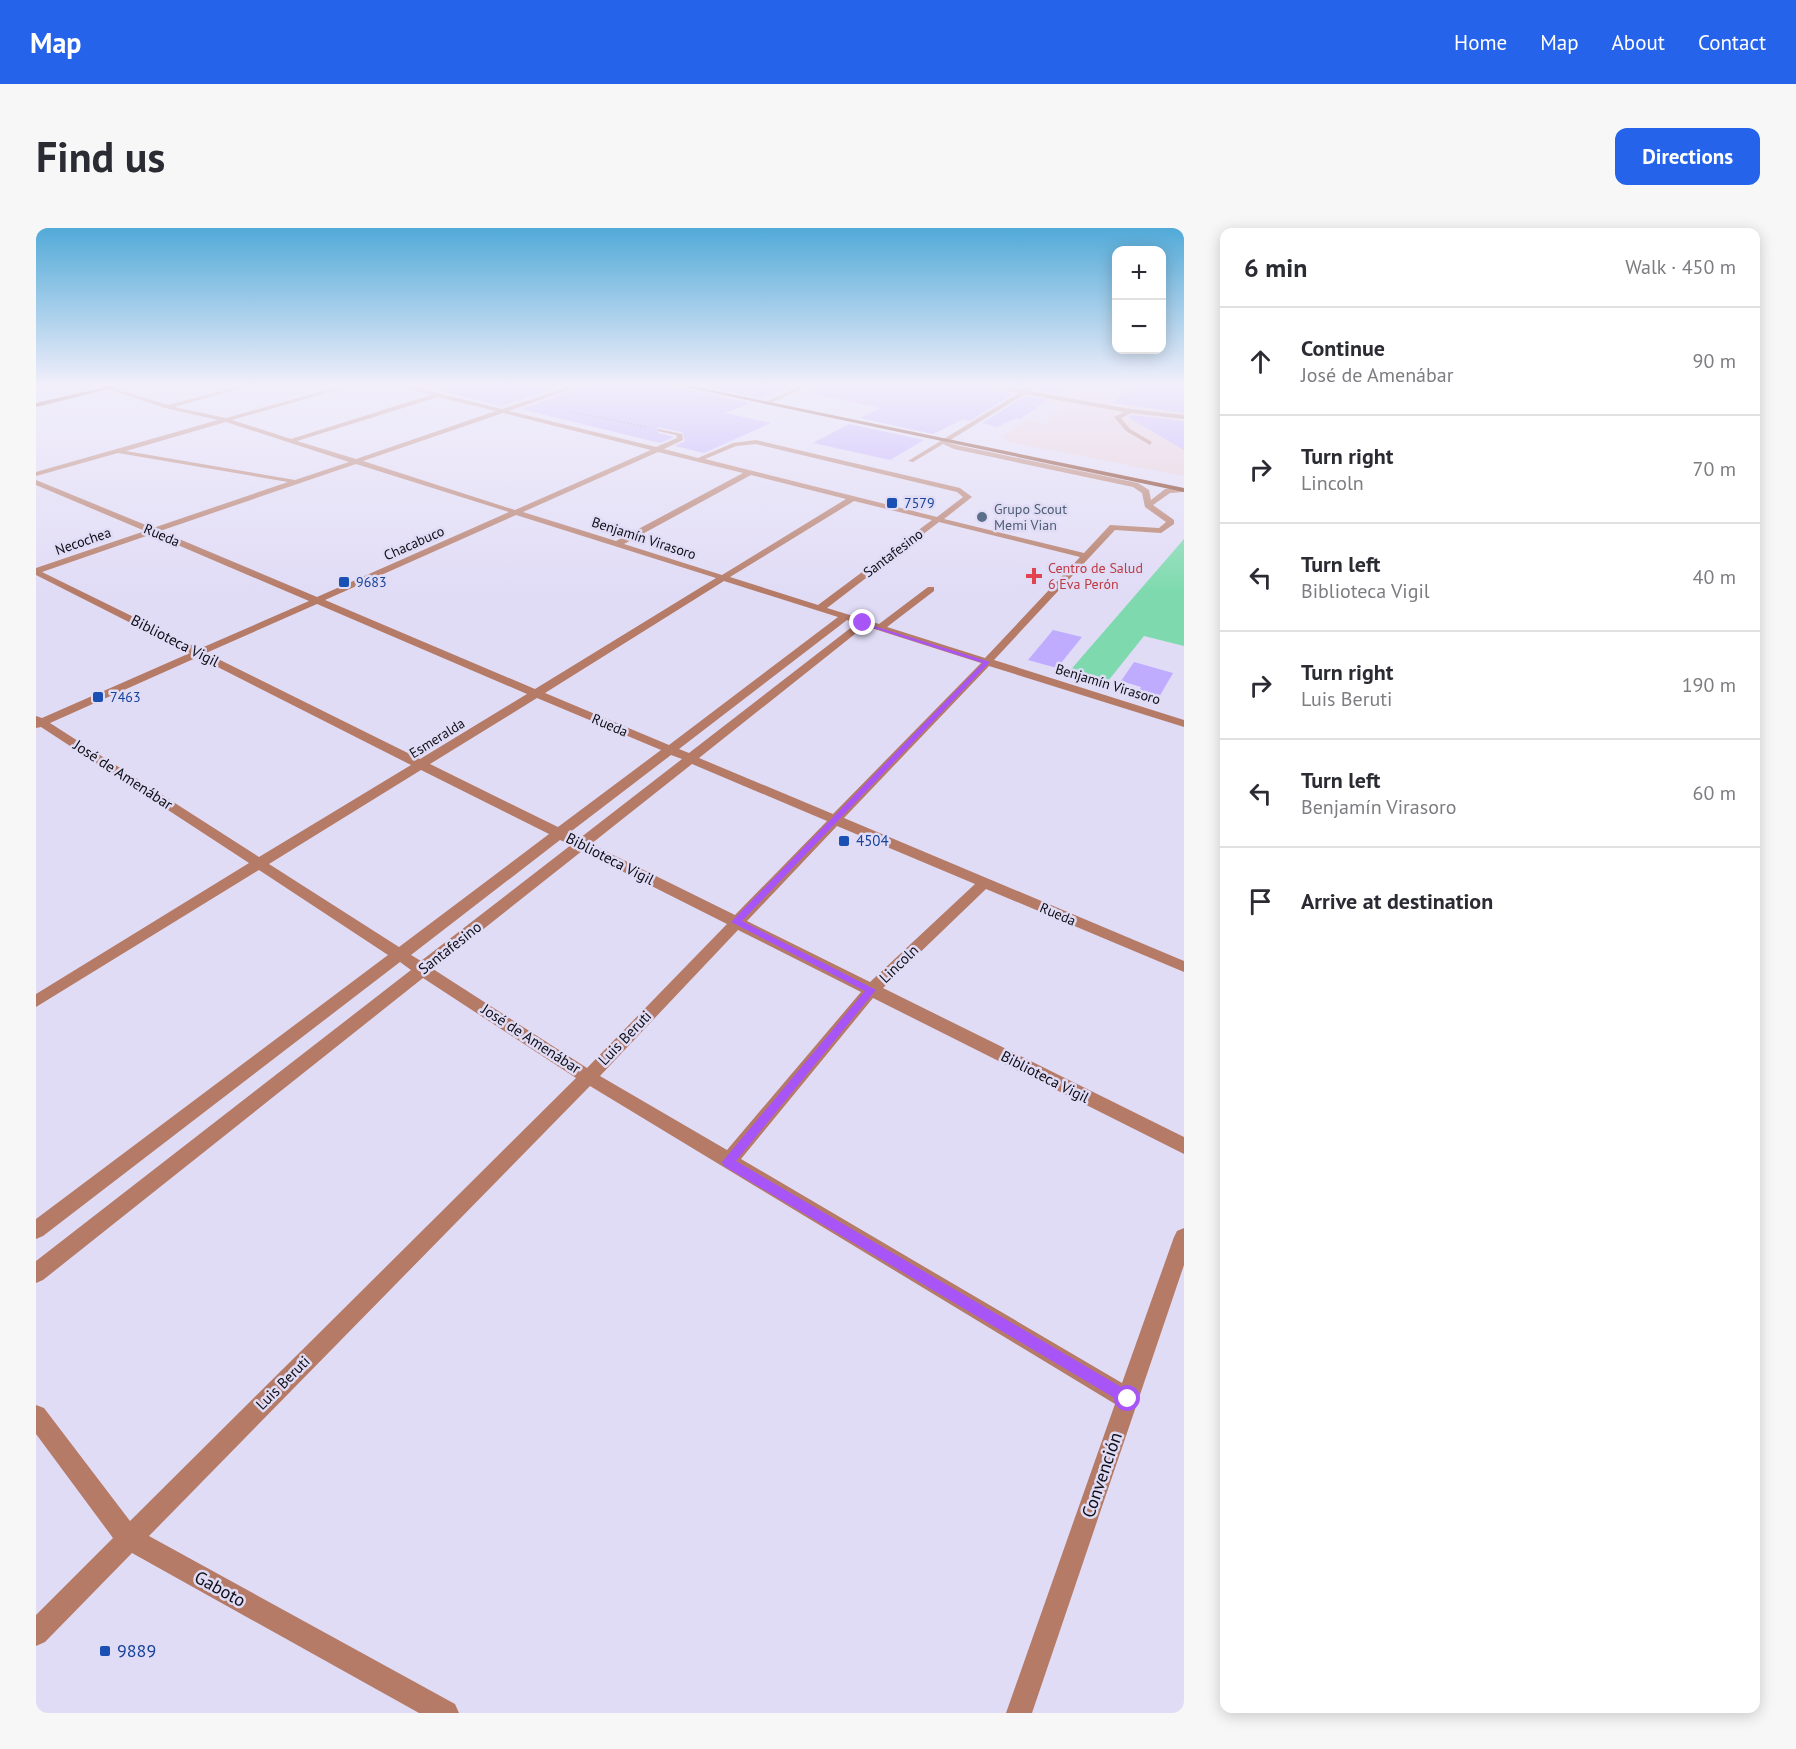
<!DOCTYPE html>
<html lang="en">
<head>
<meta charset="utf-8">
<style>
  :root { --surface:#fff; --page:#f7f7f7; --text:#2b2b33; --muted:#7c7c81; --line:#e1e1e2; --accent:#2563eb }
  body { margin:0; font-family:"PT Sans",sans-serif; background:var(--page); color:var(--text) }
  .controls { position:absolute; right:18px; top:18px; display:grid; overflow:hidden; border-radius:12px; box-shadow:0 3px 15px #0003 }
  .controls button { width:54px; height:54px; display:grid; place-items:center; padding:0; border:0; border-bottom:2px solid var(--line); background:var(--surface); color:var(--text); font:30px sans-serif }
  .stop { position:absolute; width:18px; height:18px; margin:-14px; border:4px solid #a855f7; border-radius:50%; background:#fff }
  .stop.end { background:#a855f7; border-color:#fff; box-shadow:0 2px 6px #0008 }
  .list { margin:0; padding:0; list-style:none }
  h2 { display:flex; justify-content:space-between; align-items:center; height:78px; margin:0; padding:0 24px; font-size:26px }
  h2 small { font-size:20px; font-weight:400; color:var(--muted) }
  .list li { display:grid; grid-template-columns:39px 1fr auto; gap:18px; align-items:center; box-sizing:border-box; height:108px; padding:0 24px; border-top:2px solid var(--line) }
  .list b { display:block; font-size:22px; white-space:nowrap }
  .list p { margin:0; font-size:20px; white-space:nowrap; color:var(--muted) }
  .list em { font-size:20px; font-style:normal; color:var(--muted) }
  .icon { flex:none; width:33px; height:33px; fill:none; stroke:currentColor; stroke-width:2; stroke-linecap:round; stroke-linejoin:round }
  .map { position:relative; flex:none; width:1148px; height:1485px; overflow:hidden; border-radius:12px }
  header { display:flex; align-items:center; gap:36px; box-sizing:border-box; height:84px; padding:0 30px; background:var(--accent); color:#fff }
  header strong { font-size:28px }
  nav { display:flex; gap:33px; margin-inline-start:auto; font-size:21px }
  .intro { display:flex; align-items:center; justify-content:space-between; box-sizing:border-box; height:144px; padding:0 36px }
  h1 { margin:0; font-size:42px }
  .button { padding:15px 27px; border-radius:12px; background:var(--accent); color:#fff; font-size:21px; font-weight:700 }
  main { display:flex; gap:36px; padding:0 36px }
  aside { flex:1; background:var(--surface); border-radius:12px; box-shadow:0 3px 15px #0003 }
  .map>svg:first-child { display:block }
  .commercial { fill:#e8cfd7 }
  .green { fill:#7edaae }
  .building { fill:#bfacfe }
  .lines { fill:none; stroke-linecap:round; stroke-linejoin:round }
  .path { stroke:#908da0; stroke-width:1.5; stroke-dasharray:1.5 2; stroke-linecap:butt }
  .minor { fill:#b57b67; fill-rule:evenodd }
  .major { fill:#792808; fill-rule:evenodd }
  .route { fill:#a855f7 }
  .transit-dot { fill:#1a4fb4; stroke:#e1dcf6; stroke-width:2 }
  .service-dot { fill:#5c6f8a; stroke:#e1dcf6; stroke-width:2 }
  .health-dot { fill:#e0444e; stroke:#e1dcf6; stroke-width:2 }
  .labels { text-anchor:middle; stroke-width:5; stroke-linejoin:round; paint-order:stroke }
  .far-transit-label { font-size:14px; fill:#164399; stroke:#e1dcf6; text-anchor:start }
  .far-service-label { font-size:14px; fill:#4e5e75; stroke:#e1dcf6; text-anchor:start }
  .far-street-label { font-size:14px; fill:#0f0e16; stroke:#e1dcf6 }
  .far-health-label { font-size:14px; fill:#be3a42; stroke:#e1dcf6; text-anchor:start }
  .street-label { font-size:15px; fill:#0f0e16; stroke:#e1dcf6 }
  .transit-label { font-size:15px; fill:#164399; stroke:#e1dcf6; text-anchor:start }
  .near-street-label { font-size:18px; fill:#0f0e16; stroke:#e1dcf6 }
  .near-transit-label { font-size:18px; fill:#164399; stroke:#e1dcf6; text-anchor:start }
</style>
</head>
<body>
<header>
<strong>Map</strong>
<nav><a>Home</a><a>Map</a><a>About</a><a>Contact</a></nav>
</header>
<div class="intro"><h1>Find us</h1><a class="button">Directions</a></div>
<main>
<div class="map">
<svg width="1148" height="1485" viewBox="0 0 1148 1485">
  <rect width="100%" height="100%" fill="#e1dcf6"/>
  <!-- commercial -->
  <path class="commercial" d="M 1000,156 L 1148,180 L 1148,248 L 972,214 L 965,209 L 989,192 L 1009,196 L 1015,192 L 1010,191 L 1026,179 L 979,170 Z"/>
  <!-- green -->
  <path class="green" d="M 1148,311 L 1148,418 L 1108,408 L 1068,458 L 1031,446 Z"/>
  <!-- building -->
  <path class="building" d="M 407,156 L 486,156 L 514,162 L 465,178 L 406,163 Z
    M 556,156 L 633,156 L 635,158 L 714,175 L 689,185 L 735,195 L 668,225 L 639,218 L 649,213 L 646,204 L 621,199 L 622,205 L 638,209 L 624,215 L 485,181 Z
    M 657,156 L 758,156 L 725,170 Z
    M 779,156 L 939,156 L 977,166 L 934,193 L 927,191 L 897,206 L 824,190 L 844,180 L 773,165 L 773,160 Z
    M 958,156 L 1037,156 L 1022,166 L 998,162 L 994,157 L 987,160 Z
    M 1100,156 L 1148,156 L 1148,185 L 1076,175 Z
    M 989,168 L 1012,172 L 984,191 L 980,190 L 961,199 L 946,195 Z
    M 1095,187 L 1148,193 L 1148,222 L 1092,189 Z
    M 813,196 L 888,212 L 854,232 L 777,215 Z
    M 1017,402 L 1046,409 L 1021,440 L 992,432 Z
    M 1098,434 L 1137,445 L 1122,471 L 1102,465 L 1105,459 L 1085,453 Z"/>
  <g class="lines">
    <!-- path -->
    <path class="path" d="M 536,184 L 611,199"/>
    <!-- minor -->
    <path class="minor" d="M 56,156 L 65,156 L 132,177 L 211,156 L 220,156 L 138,179 L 190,190 L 312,156 L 321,156 L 196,192 L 255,211 L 395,167 L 354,156 L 364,156 L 466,181 L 541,156 L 549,156 L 473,183 L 620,219 L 641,210 L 640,207 L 622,203 L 622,201 L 646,206 L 647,212 L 628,221 L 662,230 L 697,215 L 720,212 L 924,260 L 936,269 L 908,291 L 1048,325 L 1074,297 L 1123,300 L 1130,294 L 1109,279 L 1106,265 L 1097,259 L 918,221 L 907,216 L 877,234 L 872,233 L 983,165 L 941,156 L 987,162 L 993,159 L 996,161 L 993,163 L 1094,181 L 1148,187 L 1148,191 L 1095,185 L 1085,190 L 1094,201 L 1116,214 L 1114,217 L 1090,203 L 1078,189 L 1088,184 L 989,166 L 911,214 L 920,217 L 1102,255 L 1113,262 L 1115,272 L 1129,261 L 1148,260 L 1148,264 L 1134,265 L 1117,277 L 1138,292 L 1138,296 L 1125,305 L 1079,302 L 958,432 L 1148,492 L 1148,499 L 953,438 L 808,590 L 1148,733 L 1148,744 L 950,661 L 847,760 L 1148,909 L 1148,926 L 837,770 L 705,931 L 1086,1155 L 1138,1009 L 1141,1003 L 1148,1000 L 1148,1037 L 996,1485 L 970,1485 L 1079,1176 L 554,858 L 113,1308 L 419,1476 L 423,1485 L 383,1485 L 96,1325 L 9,1414 L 0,1418 L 0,1387 L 77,1310 L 0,1206 L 0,1177 L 8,1180 L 94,1293 L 540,850 L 387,750 L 7,1052 L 0,1055 L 0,1033 L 375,742 L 364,734 L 7,1008 L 0,1011 L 0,991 L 352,727 L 223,642 L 0,779 L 0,766 L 213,635 L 5,499 L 0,500 L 0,488 L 6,490 L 154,425 L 0,347 L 0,340 L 109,303 L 0,257 L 0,252 L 117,300 L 252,254 L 82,225 L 0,248 L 0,244 L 182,192 L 129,180 ZM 402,169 L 460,183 L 320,231 L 261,213 ZM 467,185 L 615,222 L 479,282 L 327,233 ZM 190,194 L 313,234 L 259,252 L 90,223 ZM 720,216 L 921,264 L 927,269 L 901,289 L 669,231 L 700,218 ZM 622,224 L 707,245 L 580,313 L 487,284 ZM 320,236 L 473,284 L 281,369 L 124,303 ZM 715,247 L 810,271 L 686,347 L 588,316 ZM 818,273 L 896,292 L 782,377 L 694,349 ZM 480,287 L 680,350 L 499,461 L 289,372 ZM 903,294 L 1044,329 L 949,430 L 851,399 L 898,363 L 898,359 L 892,359 L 843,396 L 791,380 ZM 116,306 L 273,373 L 163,421 L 6,344 ZM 688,353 L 802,389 L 633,517 L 509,465 ZM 281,376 L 491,466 L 384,531 L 170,425 ZM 811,392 L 821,395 L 653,525 L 643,521 ZM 829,398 L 945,435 L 797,586 L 663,530 ZM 162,429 L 375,537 L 223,629 L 14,495 ZM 501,470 L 625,522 L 522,599 L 394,536 ZM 635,527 L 646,531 L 544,610 L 533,605 ZM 656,536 L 791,593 L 699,687 L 555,616 ZM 385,542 L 513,606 L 363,719 L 233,636 ZM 801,598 L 939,656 L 834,754 L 711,693 ZM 524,612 L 535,617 L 385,733 L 375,727 ZM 546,623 L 691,696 L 551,840 L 397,741 ZM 702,702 L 825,764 L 691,922 L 564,848 Z
      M 769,156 L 777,156 L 732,176 L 727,175 Z"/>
    <!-- major -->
    <path class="major" d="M 83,156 L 93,156 L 0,179 L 0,175 Z
      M 635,156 L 646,156 L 1148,260 L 1148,264 Z"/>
  </g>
  <!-- sky -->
  <linearGradient id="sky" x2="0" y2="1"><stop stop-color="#52aad8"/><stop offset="0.43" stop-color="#f2effb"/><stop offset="1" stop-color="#f2effb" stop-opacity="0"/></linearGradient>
  <rect width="1148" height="364" fill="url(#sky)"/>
  <!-- route -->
  <path class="route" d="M 825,394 L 954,434 L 706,693 L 840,762 L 700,933 L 1097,1166 L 1099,1171 L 1097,1176 L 1092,1178 L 688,938 L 686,934 L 829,763 L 695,694 L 947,435 L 825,396 Z"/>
  <!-- markers -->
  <g class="transit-dot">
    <rect x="850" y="269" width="12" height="12" rx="3"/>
    <rect x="302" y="348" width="12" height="12" rx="3"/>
    <rect x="56" y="463" width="12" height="12" rx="3"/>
    <rect x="802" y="607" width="12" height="12" rx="3"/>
    <rect x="63" y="1417" width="12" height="12" rx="3"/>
  </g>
  <circle class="service-dot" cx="946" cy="289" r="6"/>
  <path class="health-dot" d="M995 339h6v6h6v6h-6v6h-6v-6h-6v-6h6z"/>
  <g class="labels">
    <!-- far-transit labels -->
    <g class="far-transit-label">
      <text x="868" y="280">7579</text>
      <text x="320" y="359">9683</text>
      <text x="74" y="474">7463</text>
    </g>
    <!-- far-service labels -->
    <g class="far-service-label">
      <text x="958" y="286">Grupo Scout<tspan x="958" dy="16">Memi Vian</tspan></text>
    </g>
    <!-- far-street labels -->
    <g class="far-street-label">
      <text transform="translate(126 307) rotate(23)" y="5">Rueda</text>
      <text transform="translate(608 310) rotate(18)" y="5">Benjamín Virasoro</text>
      <text transform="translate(47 313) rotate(-19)" y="5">Necochea</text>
      <text transform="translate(378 315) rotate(-24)" y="5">Chacabuco</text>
      <text transform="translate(857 325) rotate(-37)" y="5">Santafesino</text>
      <text transform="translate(1072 456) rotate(17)" y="5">Benjamín Virasoro</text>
      <text transform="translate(574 497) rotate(23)" y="5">Rueda</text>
      <text transform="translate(401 510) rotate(-32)" y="5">Esmeralda</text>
      <text transform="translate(1022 686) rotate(23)" y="5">Rueda</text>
    </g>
    <!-- far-health labels -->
    <g class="far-health-label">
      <text x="1012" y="345">Centro de Salud<tspan x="1012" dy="16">6 Eva Perón</tspan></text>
    </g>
    <!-- street labels -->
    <g class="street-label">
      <text transform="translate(139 413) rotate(27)" y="5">Biblioteca Vigil</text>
      <text transform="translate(87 547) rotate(33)" y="5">José de Amenábar</text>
      <text transform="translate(574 631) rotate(27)" y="5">Biblioteca Vigil</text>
      <text transform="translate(414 720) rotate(-38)" y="5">Santafesino</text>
      <text transform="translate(863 736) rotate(-44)" y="5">Lincoln</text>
      <text transform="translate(589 810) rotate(-46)" y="5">Luis Beruti</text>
      <text transform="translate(495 811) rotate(33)" y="5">José de Amenábar</text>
      <text transform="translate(1009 849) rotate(27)" y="5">Biblioteca Vigil</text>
      <text transform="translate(247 1155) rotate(-45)" y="5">Luis Beruti</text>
    </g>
    <!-- transit labels -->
    <g class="transit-label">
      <text x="820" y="618">4504</text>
    </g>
    <!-- near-street labels -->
    <g class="near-street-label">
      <text transform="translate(1066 1247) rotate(-71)" y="6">Convención</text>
      <text transform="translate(184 1361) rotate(29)" y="6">Gaboto</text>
    </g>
    <!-- near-transit labels -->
    <g class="near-transit-label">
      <text x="81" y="1429">9889</text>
    </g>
  </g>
</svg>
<div class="controls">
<button>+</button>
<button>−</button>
</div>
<div class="stop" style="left:1092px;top:1171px"></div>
<div class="stop end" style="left:827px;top:395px"></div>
</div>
<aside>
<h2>6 min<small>Walk · 450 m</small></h2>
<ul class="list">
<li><svg class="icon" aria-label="ahead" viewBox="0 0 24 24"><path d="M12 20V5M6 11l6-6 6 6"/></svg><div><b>Continue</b><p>José de Amenábar</p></div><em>90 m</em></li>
<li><svg class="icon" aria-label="right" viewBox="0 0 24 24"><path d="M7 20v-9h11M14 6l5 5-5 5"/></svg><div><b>Turn right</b><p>Lincoln</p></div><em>70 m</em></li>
<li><svg class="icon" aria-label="left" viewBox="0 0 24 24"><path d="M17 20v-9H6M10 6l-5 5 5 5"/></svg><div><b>Turn left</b><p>Biblioteca Vigil</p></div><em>40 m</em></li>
<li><svg class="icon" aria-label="right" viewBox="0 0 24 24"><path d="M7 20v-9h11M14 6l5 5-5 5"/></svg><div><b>Turn right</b><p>Luis Beruti</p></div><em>190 m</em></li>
<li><svg class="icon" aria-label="left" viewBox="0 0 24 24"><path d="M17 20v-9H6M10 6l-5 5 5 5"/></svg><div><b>Turn left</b><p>Benjamín Virasoro</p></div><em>60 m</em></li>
<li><svg class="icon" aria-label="arrive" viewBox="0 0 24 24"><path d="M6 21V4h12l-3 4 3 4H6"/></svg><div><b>Arrive at destination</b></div></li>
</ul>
</aside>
</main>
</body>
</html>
